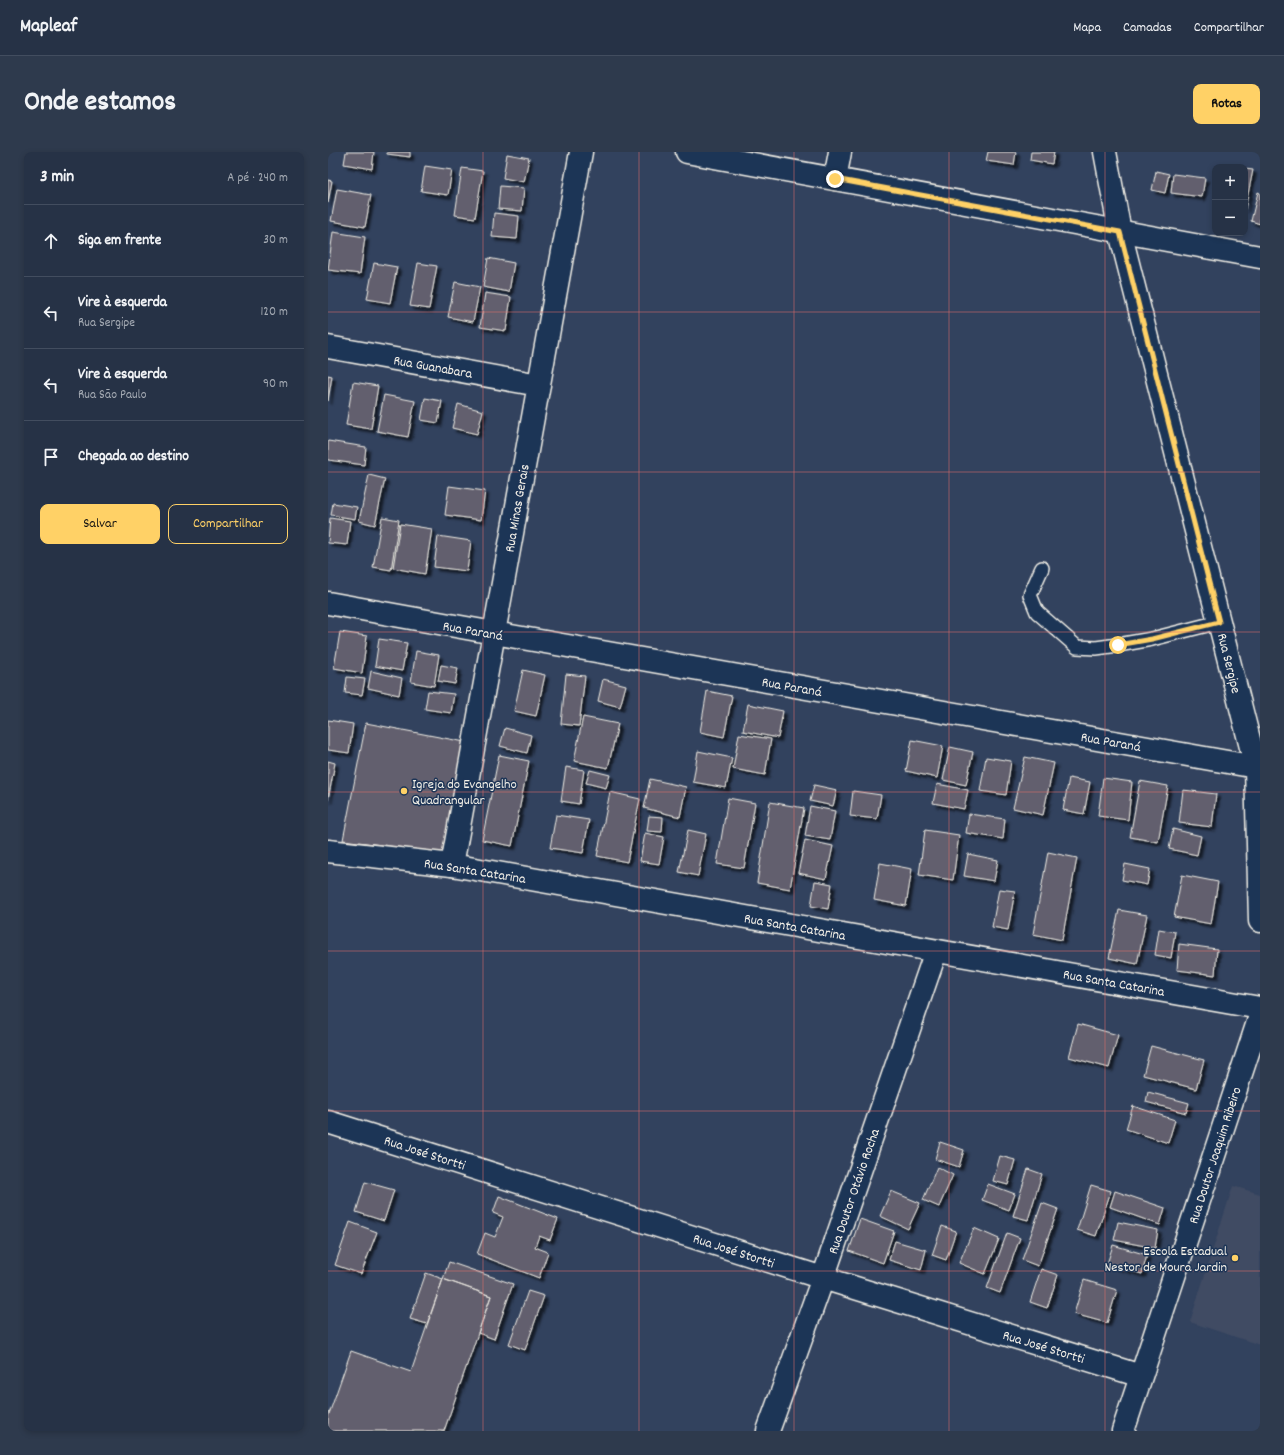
<!DOCTYPE html>
<html lang="pt">
<head>
<meta charset="utf-8">
<style>
  :root { --surface:#263246; --page:#2e3a4d; --text:#f1f3f6; --muted:#a4aab3; --line:#424d5f; --accent:#ffd166 }
  body { margin:0; font-family:Dekko,sans-serif; background:var(--page); color:var(--text) }
  .controls { position:absolute; right:12px; top:12px; display:grid; overflow:hidden; border-radius:8px; box-shadow:0 2px 6px #0003 }
  .controls button { width:36px; height:36px; display:grid; place-items:center; padding:0; border:0; border-bottom:1px solid var(--line); background:var(--surface); color:var(--text); font:20px sans-serif }
  .stop { position:absolute; width:12px; height:12px; margin:-9px; border:3px solid #ffd166; border-radius:50%; background:#fff }
  .stop.end { background:#ffd166; border-color:#fff; box-shadow:0 1px 4px #0008 }
  .list { margin:0; padding:0; list-style:none }
  h2 { display:flex; justify-content:space-between; align-items:center; height:52px; margin:0; padding:0 16px; font-size:17px }
  h2 small { font-size:13px; font-weight:400; color:var(--muted) }
  .list li { display:grid; grid-template-columns:26px 1fr auto; gap:12px; align-items:center; box-sizing:border-box; height:72px; padding:0 16px; border-top:1px solid var(--line) }
  .list b { display:block; font-size:15px; white-space:nowrap }
  .list p { margin:0; font-size:13px; white-space:nowrap; color:var(--muted) }
  .list em { font-size:13px; font-style:normal; color:var(--muted) }
  .actions { display:flex; gap:8px; padding:12px 16px }
  .actions a { flex:1; padding:9px 0; border:1px solid var(--accent); border-radius:8px; text-align:center; font-size:14px; color:var(--accent) }
  .actions .main { background:var(--accent); color:#111 }
  .icon { flex:none; width:22px; height:22px; fill:none; stroke:currentColor; stroke-width:2; stroke-linecap:round; stroke-linejoin:round }
  .map { position:relative; flex:none; width:932px; height:1279px; overflow:hidden; border-radius:8px }
  header { display:flex; align-items:center; gap:24px; box-sizing:border-box; height:56px; padding:0 20px; background:var(--surface); border-bottom:1px solid var(--line) }
  header strong { font-size:19px }
  nav { display:flex; gap:22px; margin-inline-start:auto; font-size:14px }
  .intro { display:flex; align-items:center; justify-content:space-between; box-sizing:border-box; height:96px; padding:0 24px }
  h1 { margin:0; font-size:28px }
  .button { padding:10px 18px; border-radius:8px; background:var(--accent); color:#111; font-size:14px; font-weight:700 }
  main { display:flex; gap:24px; padding:0 24px }
  aside { flex:1; background:var(--surface); border-radius:8px; box-shadow:0 2px 6px #0003 }
  .map>svg:first-child { display:block }
  .built { fill:#404b63 }
  .building { fill:#625f6e; stroke:#f4f1e8; filter:url(#shadow) }
  .lines { fill:none; stroke-linecap:round; stroke-linejoin:round }
  .service-casing { stroke:#f4f1e8; stroke-width:16 }
  .minor-casing { stroke:#f4f1e8; stroke-width:25 }
  .tertiary-casing { stroke:#f4f1e8; stroke-width:25 }
  .primary-casing { stroke:#f4f1e8; stroke-width:25 }
  .service { stroke:#1d3557; stroke-width:13 }
  .minor { stroke:#1d3557; stroke-width:22 }
  .tertiary { stroke:#1d3557; stroke-width:22 }
  .primary { stroke:#1d3557; stroke-width:22 }
  .route { stroke:#ffd166; stroke-width:5 }
  .grid { fill:none; stroke:#e06e6b; stroke-width:1; stroke-opacity:0.55 }
  .poi-dot { fill:#ffd166; stroke:#1d3557; stroke-width:1.5 }
  .labels { text-anchor:middle; stroke-width:3; stroke-linejoin:round; paint-order:stroke }
  .street-label { font-size:14px; fill:#f4f1e8; stroke:#1d3557 }
  .poi-label { font-size:14px; fill:#f4f1e8; stroke:#1d3557; text-anchor:start }
</style>
</head>
<body>
<header>
<strong>Mapleaf</strong>
<nav><a>Mapa</a><a>Camadas</a><a>Compartilhar</a></nav>
</header>
<div class="intro"><h1>Onde estamos</h1><a class="button">Rotas</a></div>
<main>
<aside>
<h2>3 min<small>A pé · 240 m</small></h2>
<ul class="list">
<li><svg class="icon" aria-label="ahead" viewBox="0 0 24 24"><path d="M12 20V5M6 11l6-6 6 6"/></svg><div><b>Siga em frente</b></div><em>30 m</em></li>
<li><svg class="icon" aria-label="left" viewBox="0 0 24 24"><path d="M17 20v-9H6M10 6l-5 5 5 5"/></svg><div><b>Vire à esquerda</b><p>Rua Sergipe</p></div><em>120 m</em></li>
<li><svg class="icon" aria-label="left" viewBox="0 0 24 24"><path d="M17 20v-9H6M10 6l-5 5 5 5"/></svg><div><b>Vire à esquerda</b><p>Rua São Paulo</p></div><em>90 m</em></li>
<li><svg class="icon" aria-label="arrive" viewBox="0 0 24 24"><path d="M6 21V4h12l-3 4 3 4H6"/></svg><div><b>Chegada ao destino</b></div></li>
</ul>
<div class="actions"><a class="main">Salvar</a><a>Compartilhar</a></div>
</aside>
<div class="map">
<svg width="932" height="1279" viewBox="0 0 932 1279">
  <defs>
    <filter id="shadow"><feDropShadow dx="3.5" dy="3.5" stdDeviation="1" flood-color="#0009"/></filter>
  </defs>
  <rect width="100%" height="100%" fill="#32425e"/>
  <filter id="ink" filterUnits="userSpaceOnUse"><feTurbulence type="fractalNoise" baseFrequency=".025" numOctaves="2"/><feDisplacementMap in="SourceGraphic" scale="8" xChannelSelector="R" yChannelSelector="G"/><feConvolveMatrix kernelMatrix="1 2 1 2 8 2 1 2 1" color-interpolation-filters="sRGB"/></filter>
  <g filter="url(#ink)">
    <!-- built -->
    <path class="built" d="M 905,1034 L 932,1042 L 932,1193 L 862,1170 Z"/>
    <!-- building -->
    <path class="building" d="M 18,0 L 46,0 L 44,17 L 16,12 Z
      M 59,0 L 82,0 L 82,5 L 59,2 Z
      M 660,0 L 688,0 L 686,13 L 658,9 Z
      M 703,0 L 726,0 L 724,12 L 702,8 Z
      M 179,2 L 201,6 L 196,30 L 175,26 Z
      M 97,14 L 124,18 L 120,43 L 93,39 Z
      M 134,16 L 155,19 L 147,66 L 127,63 Z
      M 917,17 L 925,18 L 917,57 Z
      M 828,19 L 841,22 L 837,41 L 824,38 Z
      M 845,22 L 877,26 L 874,45 L 843,41 Z
      M 0,28 L 4,29 L 0,51 Z
      M 172,34 L 196,36 L 194,59 L 170,57 Z
      M 9,37 L 43,43 L 37,75 L 3,69 Z
      M 930,40 L 932,41 L 932,72 L 923,69 Z
      M 166,61 L 191,64 L 189,87 L 164,85 Z
      M 5,80 L 37,85 L 32,122 L 0,118 Z
      M 160,106 L 186,111 L 181,140 L 155,135 Z
      M 46,111 L 69,115 L 62,151 L 39,147 Z
      M 90,111 L 109,114 L 101,157 L 82,154 Z
      M 127,130 L 152,135 L 145,170 L 120,165 Z
      M 157,141 L 183,145 L 178,179 L 152,175 Z
      M 0,223 L 4,224 L 0,249 Z
      M 25,230 L 50,234 L 43,277 L 18,273 Z
      M 56,243 L 87,249 L 80,285 L 49,279 Z
      M 97,246 L 114,249 L 110,271 L 93,268 Z
      M 130,252 L 155,259 L 149,282 L 124,276 Z
      M 0,289 L 38,295 L 36,313 L 0,308 Z
      M 41,323 L 57,327 L 47,373 L 31,369 Z
      M 121,334 L 157,339 L 153,368 L 117,363 Z
      M 5,351 L 29,355 L 27,367 L 3,363 Z
      M 54,365 L 71,368 L 63,418 L 45,415 Z
      M 2,366 L 22,369 L 19,393 L 0,391 Z
      M 72,372 L 104,377 L 97,422 L 65,416 Z
      M 110,384 L 143,389 L 139,419 L 106,415 Z
      M 12,480 L 39,484 L 34,521 L 6,516 Z
      M 51,487 L 79,491 L 74,519 L 47,514 Z
      M 88,499 L 111,503 L 106,534 L 83,530 Z
      M 113,513 L 130,516 L 127,532 L 110,529 Z
      M 195,518 L 217,523 L 208,564 L 186,559 Z
      M 43,519 L 74,526 L 71,543 L 40,536 Z
      M 238,522 L 257,524 L 251,574 L 233,572 Z
      M 19,525 L 37,527 L 34,543 L 17,541 Z
      M 275,527 L 298,533 L 292,555 L 270,549 Z
      M 100,539 L 126,542 L 123,561 L 97,557 Z
      M 379,539 L 404,544 L 396,585 L 372,580 Z
      M 420,552 L 455,559 L 450,586 L 415,579 Z
      M 255,565 L 290,572 L 280,616 L 246,609 Z
      M 0,568 L 25,572 L 21,601 L 0,598 Z
      M 38,571 L 137,590 L 115,701 L 15,688 Z
      M 177,576 L 203,583 L 199,601 L 172,594 Z
      M 411,582 L 443,587 L 437,623 L 405,617 Z
      M 584,588 L 615,594 L 609,626 L 578,619 Z
      M 622,595 L 645,600 L 638,633 L 615,628 Z
      M 370,599 L 404,606 L 398,636 L 365,630 Z
      M 171,603 L 201,609 L 184,694 L 154,688 Z
      M 658,605 L 683,609 L 678,643 L 652,639 Z
      M 697,605 L 726,611 L 715,663 L 685,656 Z
      M 0,609 L 7,611 L 0,648 Z
      M 238,615 L 256,618 L 251,652 L 233,649 Z
      M 262,618 L 282,623 L 278,636 L 258,631 Z
      M 741,626 L 762,630 L 756,662 L 735,658 Z
      M 775,626 L 804,630 L 800,668 L 770,664 Z
      M 322,627 L 358,635 L 352,665 L 316,656 Z
      M 812,629 L 840,634 L 830,690 L 802,685 Z
      M 609,632 L 640,638 L 636,657 L 605,651 Z
      M 486,633 L 509,638 L 505,654 L 482,649 Z
      M 855,638 L 888,642 L 884,675 L 851,671 Z
      M 525,639 L 553,643 L 549,667 L 522,664 Z
      M 282,640 L 312,647 L 299,710 L 269,704 Z
      M 400,646 L 427,651 L 416,716 L 389,712 Z
      M 442,650 L 476,656 L 462,737 L 429,731 Z
      M 482,654 L 507,659 L 502,688 L 477,684 Z
      M 641,662 L 677,667 L 675,687 L 638,681 Z
      M 228,663 L 261,668 L 255,701 L 222,696 Z
      M 321,664 L 335,665 L 334,680 L 319,679 Z
      M 845,677 L 873,684 L 869,703 L 841,697 Z
      M 360,678 L 378,682 L 370,724 L 351,720 Z
      M 597,678 L 631,683 L 625,728 L 591,723 Z
      M 317,681 L 336,685 L 331,712 L 312,709 Z
      M 477,688 L 505,694 L 498,727 L 470,721 Z
      M 720,700 L 749,706 L 734,788 L 705,782 Z
      M 640,702 L 670,708 L 666,729 L 636,724 Z
      M 552,711 L 584,717 L 578,754 L 546,748 Z
      M 797,712 L 822,717 L 819,733 L 794,728 Z
      M 854,723 L 890,730 L 883,772 L 846,765 Z
      M 487,729 L 504,732 L 500,757 L 483,754 Z
      M 671,737 L 687,739 L 680,778 L 664,775 Z
      M 791,758 L 819,763 L 809,812 L 781,806 Z
      M 831,777 L 847,780 L 843,806 L 827,803 Z
      M 851,792 L 889,797 L 887,823 L 849,818 Z
      M 750,872 L 790,883 L 781,916 L 741,905 Z
      M 823,894 L 876,908 L 868,937 L 815,923 Z
      M 820,940 L 861,951 L 858,961 L 818,950 Z
      M 805,954 L 847,968 L 840,991 L 798,977 Z
      M 612,990 L 636,998 L 631,1015 L 607,1007 Z
      M 672,1004 L 687,1008 L 680,1033 L 665,1029 Z
      M 609,1015 L 625,1023 L 611,1055 L 595,1048 Z
      M 700,1017 L 714,1022 L 700,1068 L 685,1064 Z
      M 37,1030 L 66,1038 L 56,1069 L 28,1060 Z
      M 660,1032 L 687,1042 L 681,1058 L 654,1048 Z
      M 763,1033 L 783,1039 L 768,1084 L 749,1078 Z
      M 563,1039 L 592,1051 L 580,1077 L 552,1064 Z
      M 787,1039 L 837,1056 L 832,1073 L 782,1055 Z
      M 171,1044 L 230,1067 L 222,1088 L 211,1084 L 207,1095 L 220,1100 L 211,1126 L 149,1102 L 157,1081 L 167,1085 L 175,1065 L 165,1061 Z
      M 714,1051 L 730,1057 L 710,1114 L 694,1108 Z
      M 532,1067 L 566,1079 L 555,1111 L 521,1099 Z
      M 22,1070 L 49,1080 L 33,1122 L 7,1113 Z
      M 790,1070 L 830,1078 L 827,1096 L 786,1088 Z
      M 614,1074 L 628,1079 L 618,1108 L 604,1103 Z
      M 646,1076 L 671,1087 L 657,1122 L 631,1111 Z
      M 679,1081 L 692,1086 L 672,1141 L 659,1136 Z
      M 567,1089 L 598,1098 L 593,1118 L 561,1108 Z
      M 785,1093 L 819,1103 L 814,1122 L 779,1112 Z
      M 121,1110 L 185,1132 L 166,1187 L 150,1181 L 163,1144 L 115,1127 Z
      M 713,1117 L 730,1123 L 719,1156 L 702,1150 Z
      M 98,1121 L 115,1127 L 99,1172 L 82,1167 Z
      M 115,1127 L 163,1144 L 116,1279 L 0,1279 L 0,1265 L 23,1199 L 83,1220 Z
      M 756,1128 L 789,1138 L 779,1171 L 746,1162 Z
      M 200,1139 L 216,1144 L 197,1198 L 181,1192 Z"/>
    <g class="lines">
      <!-- service casing -->
      <g class="service-casing">
        <path id="service" d="M 714,416 L 702,443 L 709,460 L 749,495 L 768,496 L 790,493 L 824,487 L 891,470"/>
      </g>
      <!-- minor casing -->
      <g class="minor-casing">
        <path id="minor" d="M 777,0 L 792,80 L 928,615 L 932,769
          M 507,27 L 512,0
          M 0,195 L 211,233
          M 0,451 L 166,481 L 928,615
          M 124,713 L 253,0
          M 0,970 L 495,1126 L 813,1224
          M 440,1279 L 495,1126 L 608,799
          M 795,1279 L 932,864"/>
      </g>
      <!-- tertiary casing -->
      <g class="tertiary-casing">
        <path id="tertiary" d="M 359,0 L 932,105"/>
      </g>
      <!-- primary casing -->
      <g class="primary-casing">
        <path id="primary" d="M 0,699 L 124,713 L 932,856"/>
      </g>
      <!-- service -->
      <use href="#service" class="service"/>
      <!-- minor -->
      <use href="#minor" class="minor"/>
      <!-- tertiary -->
      <use href="#tertiary" class="tertiary"/>
      <!-- primary -->
      <use href="#primary" class="primary"/>
    </g>
  </g>
  <g class="lines" filter="url(#ink)">
    <!-- route -->
    <path class="route" d="M 507,27 L 792,80 L 891,470 L 824,487 L 790,493"/>
  </g>
  <!-- grid -->
  <path class="grid" d="M 155,0 L 155,1279M 311,0 L 311,1279M 466,0 L 466,1279M 621,0 L 621,1279M 777,0 L 777,1279M 0,160 L 932,160M 0,320 L 932,320M 0,480 L 932,480M 0,640 L 932,640M 0,799 L 932,799M 0,959 L 932,959M 0,1119 L 932,1119"/>
  <!-- markers -->
  <g class="poi-dot">
    <circle cx="76" cy="639" r="4"/>
    <circle cx="907" cy="1106" r="4"/>
  </g>
  <g class="labels">
    <!-- street labels -->
    <g class="street-label">
      <text transform="translate(105 214) rotate(10)" y="5">Rua Guanabara</text>
      <text transform="translate(188 356) rotate(-80)" y="5">Rua Minas Gerais</text>
      <text transform="translate(145 478) rotate(10)" y="5">Rua Paraná</text>
      <text transform="translate(902 511) rotate(76)" y="5">Rua Sergipe</text>
      <text transform="translate(464 534) rotate(10)" y="5">Rua Paraná</text>
      <text transform="translate(783 589) rotate(10)" y="5">Rua Paraná</text>
      <text transform="translate(147 718) rotate(9)" y="5">Rua Santa Catarina</text>
      <text transform="translate(467 774) rotate(10)" y="5">Rua Santa Catarina</text>
      <text transform="translate(786 830) rotate(10)" y="5">Rua Santa Catarina</text>
      <text transform="translate(97 1000) rotate(18)" y="5">Rua José Stortti</text>
      <text transform="translate(886 1003) rotate(-72)" y="5">Rua Doutor Joaquim Ribeiro</text>
      <text transform="translate(525 1039) rotate(-71)" y="5">Rua Doutor Otávio Rocha</text>
      <text transform="translate(406 1098) rotate(18)" y="5">Rua José Stortti</text>
      <text transform="translate(716 1194) rotate(17)" y="5">Rua José Stortti</text>
    </g>
    <!-- poi labels -->
    <g class="poi-label">
      <text x="84" y="636">Igreja do Evangelho<tspan x="84" dy="16">Quadrangular</tspan></text>
      <text x="899" y="1103" text-anchor="end">Escola Estadual<tspan x="899" dy="16">Nestor de Moura Jardin</tspan></text>
    </g>
  </g>
</svg>
<div class="controls">
<button>+</button>
<button>−</button>
</div>
<div class="stop" style="left:790px;top:493px"></div>
<div class="stop end" style="left:507px;top:27px"></div>
</div>
</main>
</body>
</html>
